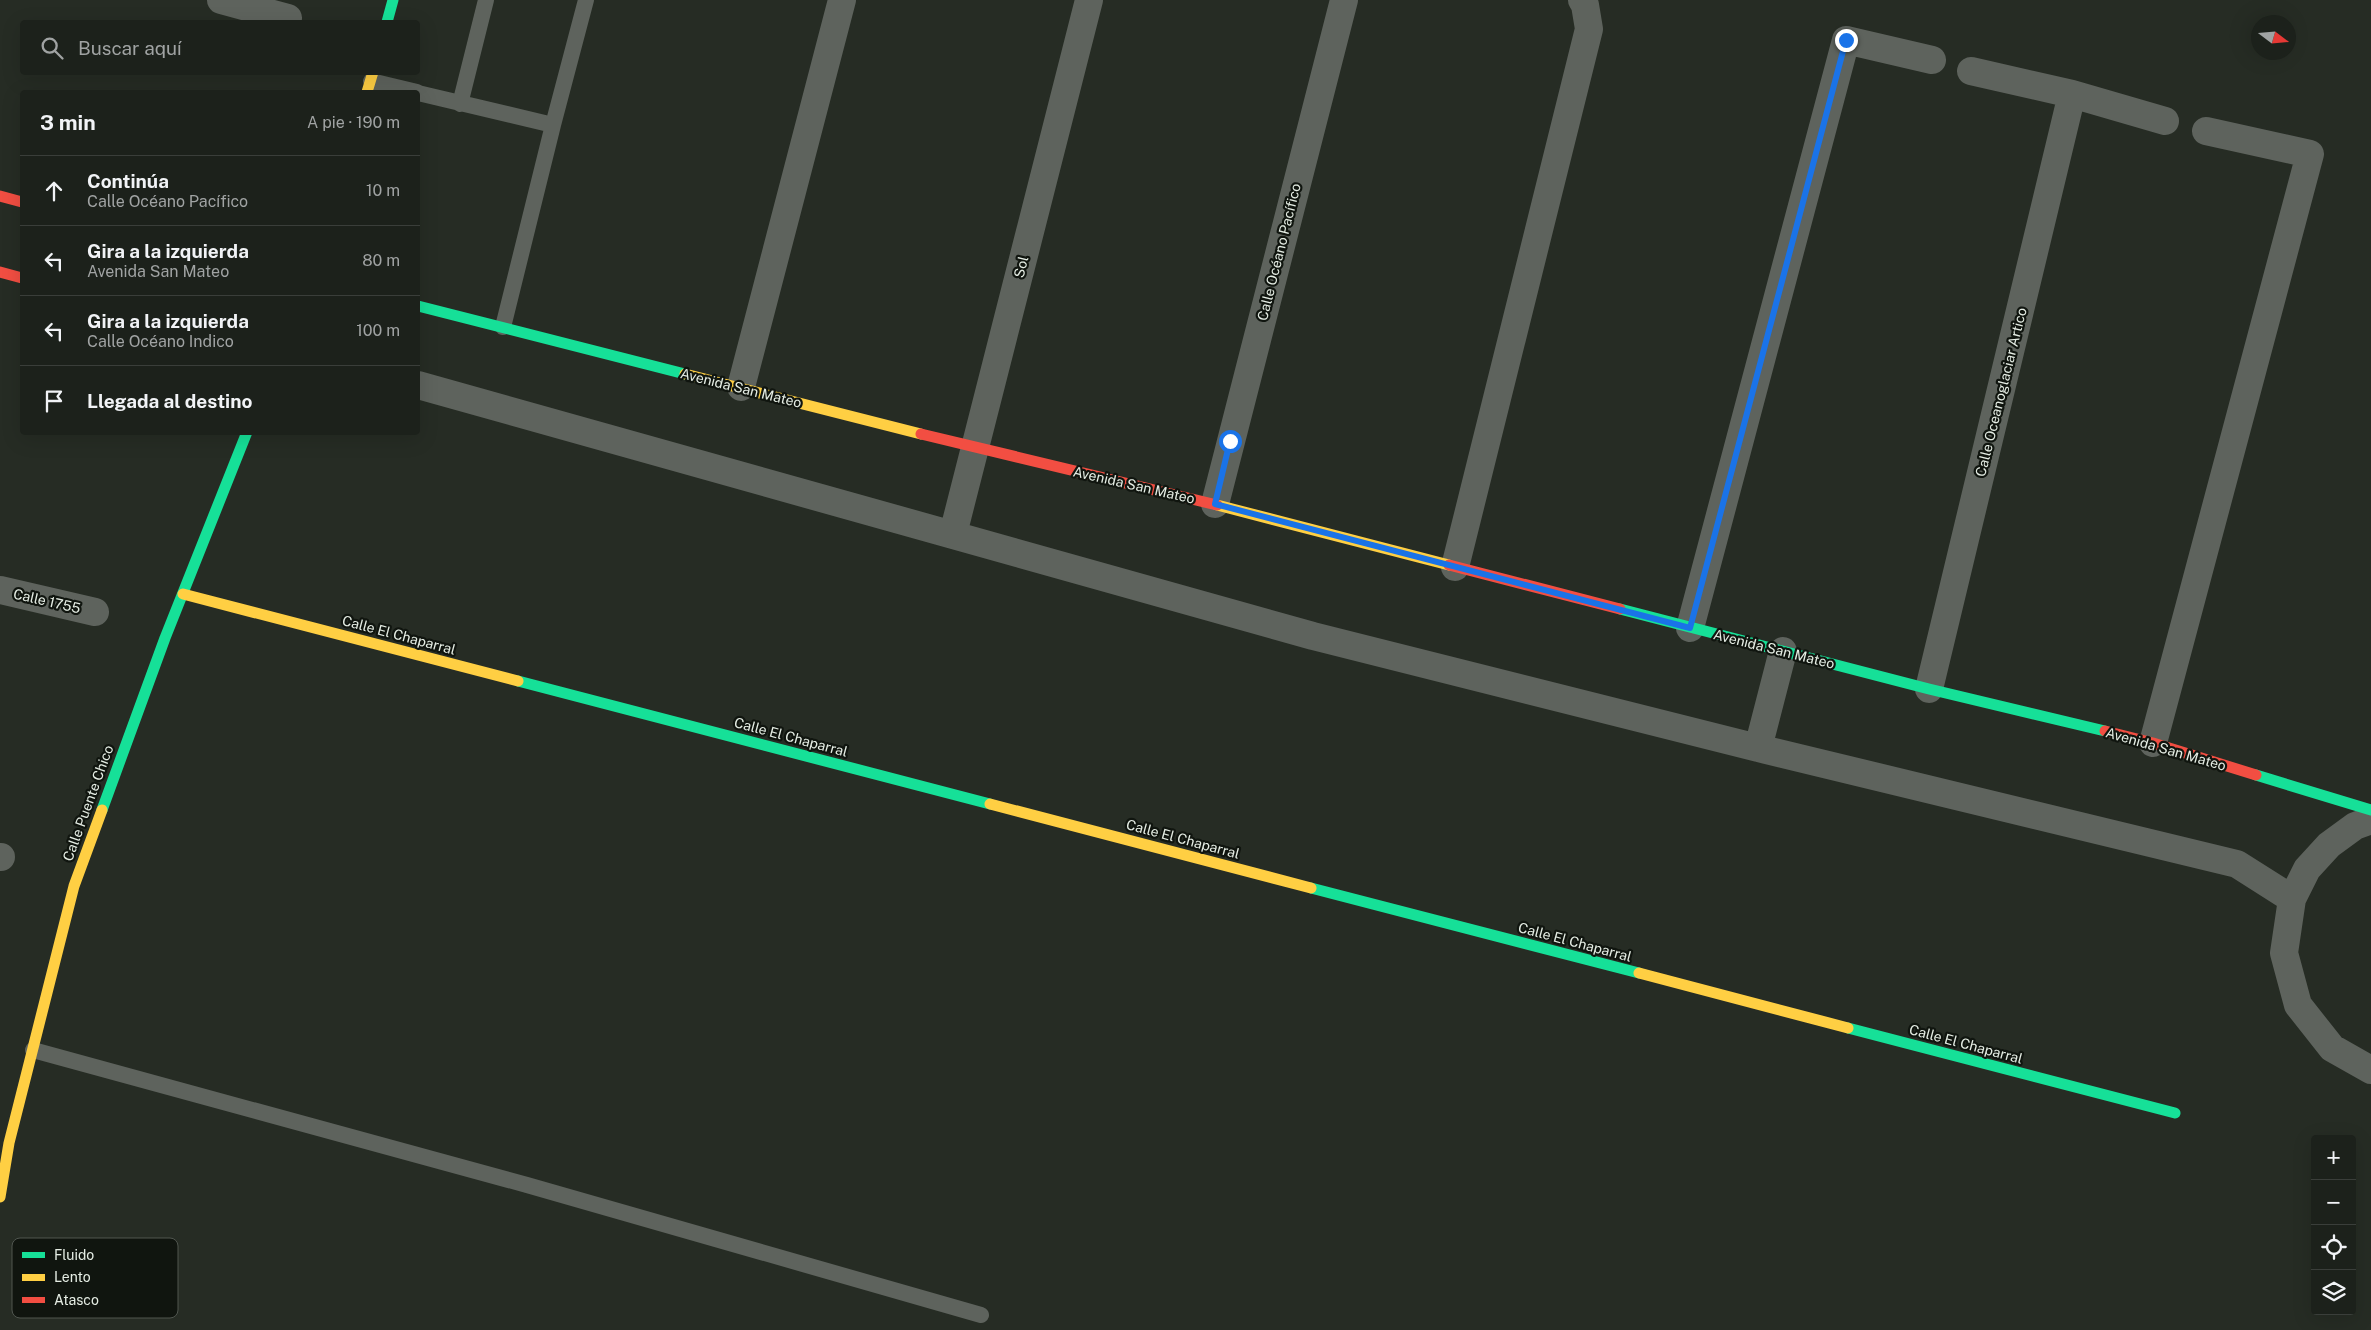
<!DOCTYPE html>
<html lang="es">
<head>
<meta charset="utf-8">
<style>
  :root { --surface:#1c211b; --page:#292e28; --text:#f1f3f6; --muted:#a0a3a3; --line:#3a3e3a }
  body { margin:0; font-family:"Public Sans",sans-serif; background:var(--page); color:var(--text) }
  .controls { position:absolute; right:15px; bottom:15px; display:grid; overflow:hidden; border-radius:5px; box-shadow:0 5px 20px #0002 }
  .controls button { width:45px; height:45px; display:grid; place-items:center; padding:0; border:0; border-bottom:1px solid var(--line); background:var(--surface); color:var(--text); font:25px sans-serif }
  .compass { position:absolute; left:2251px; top:15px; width:45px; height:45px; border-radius:50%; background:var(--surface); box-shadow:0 5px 20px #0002; rotate:106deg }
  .stop { position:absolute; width:15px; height:15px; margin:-11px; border:4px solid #1a73e8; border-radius:50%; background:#fff }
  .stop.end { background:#1a73e8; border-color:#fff; box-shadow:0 1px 5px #0008 }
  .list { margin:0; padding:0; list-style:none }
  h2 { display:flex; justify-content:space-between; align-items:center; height:65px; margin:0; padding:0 20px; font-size:21px }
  h2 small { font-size:16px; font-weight:400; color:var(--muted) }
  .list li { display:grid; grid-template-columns:32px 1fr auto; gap:15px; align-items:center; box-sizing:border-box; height:70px; padding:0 20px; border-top:1px solid var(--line) }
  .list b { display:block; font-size:19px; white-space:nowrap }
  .list p { margin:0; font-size:16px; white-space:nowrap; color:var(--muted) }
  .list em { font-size:16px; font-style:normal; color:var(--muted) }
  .icon { flex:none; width:28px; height:28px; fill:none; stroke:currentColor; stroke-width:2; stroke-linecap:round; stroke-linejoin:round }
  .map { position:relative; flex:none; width:2371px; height:1330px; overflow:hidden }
  .search { position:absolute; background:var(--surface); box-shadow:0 5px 20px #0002; left:20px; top:20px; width:400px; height:55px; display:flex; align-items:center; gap:12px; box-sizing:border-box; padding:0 18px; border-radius:5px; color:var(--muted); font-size:19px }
  .panel { position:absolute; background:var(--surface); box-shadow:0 5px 20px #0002; left:20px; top:90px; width:400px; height:345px; border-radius:5px }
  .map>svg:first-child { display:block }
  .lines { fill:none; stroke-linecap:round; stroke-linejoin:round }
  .lane { stroke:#5e635d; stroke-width:16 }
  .street { stroke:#5e635d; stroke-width:28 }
  .fast { stroke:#16e098; stroke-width:11 }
  .slow { stroke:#ffcf43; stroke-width:11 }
  .jam { stroke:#f24e42; stroke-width:11 }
  .route { stroke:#1a73e8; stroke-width:6 }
  .labels { text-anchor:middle; stroke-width:4.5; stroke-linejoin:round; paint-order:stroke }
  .street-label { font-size:14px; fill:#e5ede4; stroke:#10150f }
  .key { fill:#10150f; stroke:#50564f; stroke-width:1 }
  .key-label { font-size:14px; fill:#e5ede4 }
</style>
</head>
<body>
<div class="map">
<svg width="2371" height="1330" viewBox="0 0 2371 1330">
  <rect width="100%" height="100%" fill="#262c24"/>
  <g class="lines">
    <!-- lane -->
    <path class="lane" d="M 371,81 L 417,92
      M 418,93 L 553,125 L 586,0
      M 460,104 L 486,0
      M 503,327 L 553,125
      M 33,1050 L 527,1185 L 981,1315"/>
    <!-- street -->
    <path class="street" d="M 221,0 L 288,18
      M 1971,71 L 2072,94 L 2165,121
      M 418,385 L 1313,636 L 1758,748 L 2237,864 L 2292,899
      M 741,387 L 842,0
      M 1215,504 L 1344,0
      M 953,534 L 1089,0
      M 1455,567 L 1589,29 L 1585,5 L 1582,0
      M 0,590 L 95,612
      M 1690,628 L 1846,40 L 1932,60
      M 1929,689 L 2072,94
      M 2153,743 L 2310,154 L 2206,131
      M 1758,748 L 1783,651
      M 2371,820 L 2355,826 L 2329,845 L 2307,869 L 2292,899 L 2284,953 L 2298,1005 L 2332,1048 L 2371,1070
      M 0,857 L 1,857"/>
    <!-- fast -->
    <path class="fast" d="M 387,22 L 393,0
      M 418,306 L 685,374
      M 1620,609 L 1929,689 L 2105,731
      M 518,681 L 990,804
      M 2256,775 L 2371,810
      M 102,810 L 165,638 L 247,432
      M 1311,888 L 1639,973
      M 1848,1028 L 2175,1113"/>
    <!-- slow -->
    <path class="slow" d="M 367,92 L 373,72
      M 685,374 L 921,434
      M 1217,505 L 1449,565
      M 183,594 L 518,681
      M 990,804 L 1311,888
      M 1639,973 L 1848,1028
      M 0,1197 L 9,1143 L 74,886 L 102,810"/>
    <!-- jam -->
    <path class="jam" d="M 0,196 L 22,202
      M 0,272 L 22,278
      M 921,434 L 1217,505
      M 1449,565 L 1620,609
      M 2105,731 L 2153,743 L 2256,775"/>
  </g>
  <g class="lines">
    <!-- route -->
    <path class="route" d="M 1230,441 L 1215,504 L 1690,628 L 1846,40"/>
  </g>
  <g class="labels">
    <!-- street labels -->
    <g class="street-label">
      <text transform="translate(1279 252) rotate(-76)" y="5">Calle Océano Pacífico</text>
      <text transform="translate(1021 267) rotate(-76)" y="5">Sol</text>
      <text transform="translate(741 388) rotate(14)" y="5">Avenida San Mateo</text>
      <text transform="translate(2001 392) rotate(-76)" y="5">Calle Oceanoglaciar Artico</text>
      <text transform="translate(1134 485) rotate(13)" y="5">Avenida San Mateo</text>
      <text transform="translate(47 601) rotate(13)" y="5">Calle 1755</text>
      <text transform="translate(399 635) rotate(15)" y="5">Calle El Chaparral</text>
      <text transform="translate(1774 649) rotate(14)" y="5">Avenida San Mateo</text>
      <text transform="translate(791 737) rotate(15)" y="5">Calle El Chaparral</text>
      <text transform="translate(2166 749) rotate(16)" y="5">Avenida San Mateo</text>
      <text transform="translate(88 803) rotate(-70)" y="5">Calle Puente Chico</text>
      <text transform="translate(1183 839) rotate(15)" y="5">Calle El Chaparral</text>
      <text transform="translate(1575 942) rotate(15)" y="5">Calle El Chaparral</text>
      <text transform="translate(1966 1044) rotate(15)" y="5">Calle El Chaparral</text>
    </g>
  </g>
  <!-- legend -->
  <rect x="12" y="1238" width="166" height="80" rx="8" class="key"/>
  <rect x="22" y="1252" width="23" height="6" fill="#16e098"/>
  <rect x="22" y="1274" width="23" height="7" fill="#ffcf43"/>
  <rect x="22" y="1297" width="23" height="6" fill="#f24e42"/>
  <g class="key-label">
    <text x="54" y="1260">Fluido</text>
    <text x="54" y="1282">Lento</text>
    <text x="54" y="1305">Atasco</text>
  </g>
</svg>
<div class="controls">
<button>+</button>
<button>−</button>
<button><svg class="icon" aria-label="locate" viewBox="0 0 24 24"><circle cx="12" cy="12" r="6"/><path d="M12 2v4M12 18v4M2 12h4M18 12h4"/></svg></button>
<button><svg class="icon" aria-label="layers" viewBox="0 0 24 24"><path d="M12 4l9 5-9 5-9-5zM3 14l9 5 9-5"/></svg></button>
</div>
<svg class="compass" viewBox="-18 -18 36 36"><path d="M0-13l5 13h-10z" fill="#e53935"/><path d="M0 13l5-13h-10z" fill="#a0a3a3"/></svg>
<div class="stop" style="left:1230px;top:441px"></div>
<div class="stop end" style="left:1846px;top:40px"></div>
<div class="search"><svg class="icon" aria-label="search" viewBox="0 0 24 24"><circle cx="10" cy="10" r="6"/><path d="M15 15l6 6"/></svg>Buscar aquí</div>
<section class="panel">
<h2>3 min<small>A pie · 190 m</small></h2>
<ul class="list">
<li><svg class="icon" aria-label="ahead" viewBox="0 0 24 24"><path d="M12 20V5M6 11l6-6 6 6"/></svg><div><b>Continúa</b><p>Calle Océano Pacífico</p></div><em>10 m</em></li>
<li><svg class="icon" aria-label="left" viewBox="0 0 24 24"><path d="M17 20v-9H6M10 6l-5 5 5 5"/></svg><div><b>Gira a la izquierda</b><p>Avenida San Mateo</p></div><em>80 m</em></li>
<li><svg class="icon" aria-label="left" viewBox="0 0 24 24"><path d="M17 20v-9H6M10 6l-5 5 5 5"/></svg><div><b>Gira a la izquierda</b><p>Calle Océano Indico</p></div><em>100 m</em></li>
<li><svg class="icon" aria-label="arrive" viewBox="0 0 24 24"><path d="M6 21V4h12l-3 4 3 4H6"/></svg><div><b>Llegada al destino</b></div></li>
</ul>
</section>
</div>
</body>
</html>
